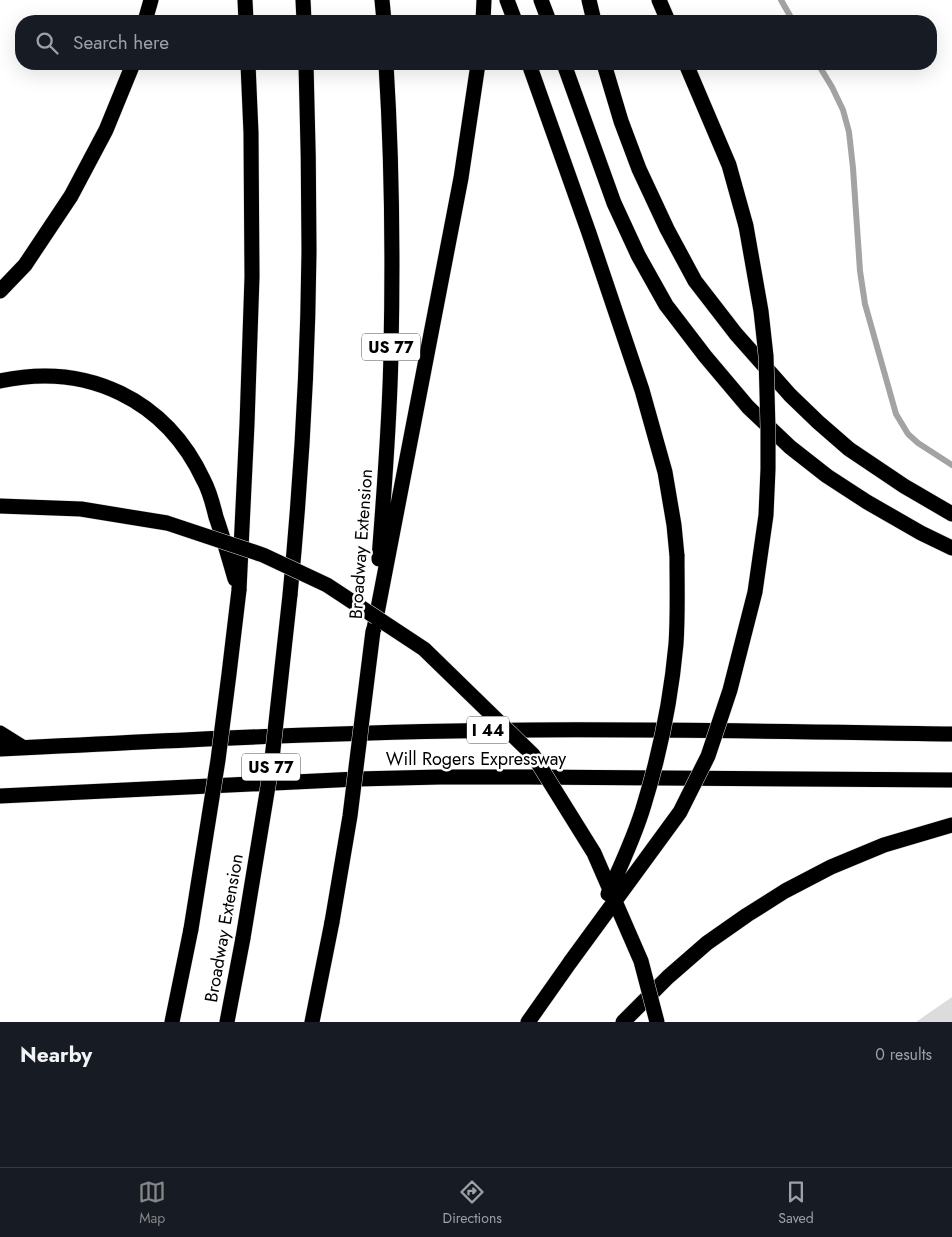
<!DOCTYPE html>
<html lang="en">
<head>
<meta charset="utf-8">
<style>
  :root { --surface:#171b24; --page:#20242c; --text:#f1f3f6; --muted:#9ea1a6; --line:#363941; --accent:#858687 }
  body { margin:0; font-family:Jost,sans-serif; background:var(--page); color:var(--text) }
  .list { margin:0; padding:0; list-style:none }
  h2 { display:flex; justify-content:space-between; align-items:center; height:65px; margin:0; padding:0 20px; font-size:21px }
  h2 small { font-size:16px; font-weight:400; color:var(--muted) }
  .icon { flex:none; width:28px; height:28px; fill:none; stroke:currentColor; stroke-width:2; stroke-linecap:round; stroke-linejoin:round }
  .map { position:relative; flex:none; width:952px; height:1022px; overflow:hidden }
  .search { position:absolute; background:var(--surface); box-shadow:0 5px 20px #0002; left:15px; right:15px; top:15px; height:55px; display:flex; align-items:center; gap:12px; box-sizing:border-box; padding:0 18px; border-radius:20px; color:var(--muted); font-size:19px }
  .sheet { height:145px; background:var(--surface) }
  nav { display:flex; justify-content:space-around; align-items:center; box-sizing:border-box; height:70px; border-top:1px solid var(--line); background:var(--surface); font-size:14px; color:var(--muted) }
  nav a { display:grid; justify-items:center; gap:2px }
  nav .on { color:var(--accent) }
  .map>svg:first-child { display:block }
  .green { fill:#dcdcdc }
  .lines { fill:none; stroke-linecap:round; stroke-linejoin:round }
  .stream { stroke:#a3a3a3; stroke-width:6 }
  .motorway-casing { stroke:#dbdbdb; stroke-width:16 }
  .motorway { stroke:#000; stroke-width:15 }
  .motorway-bridge-casing { stroke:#dbdbdb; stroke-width:16; stroke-linecap:butt }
  .motorway-bridge { stroke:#000; stroke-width:15 }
  .labels { text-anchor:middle; stroke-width:5; stroke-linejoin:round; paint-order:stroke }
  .shield { fill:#fff; stroke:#4c4c4c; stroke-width:1 }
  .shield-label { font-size:16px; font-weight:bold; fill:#000 }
  .street-label { font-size:18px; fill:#000; stroke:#fff }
</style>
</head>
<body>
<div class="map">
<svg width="952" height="1022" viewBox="0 0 952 1022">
  <rect width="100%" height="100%" fill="#fff"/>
  <!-- green -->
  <path class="green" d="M 952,997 L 952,1022 L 916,1022 Z"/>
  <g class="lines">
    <!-- stream -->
    <path class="stream" d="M 781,0 L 793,21
      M 818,64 L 832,87 L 843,110 L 849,132 L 853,168 L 860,271 L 865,304 L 896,414 L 908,434 L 918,443 L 952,465"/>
    <!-- motorway casing -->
    <g class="motorway-casing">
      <path id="motorway" d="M 245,0 L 246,21
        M 303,0 L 304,21
        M 382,0 L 384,21
        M 507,0 L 515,21
        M 541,0 L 549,21
        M 589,0 L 594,21
        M 659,0 L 668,21
        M 145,21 L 151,0
        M 483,21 L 484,0
        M 529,64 L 589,233 L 642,390 L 665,472 L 674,525 L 677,556
        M 564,64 L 614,203 L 638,255 L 666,305 L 705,356 L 748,407 L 790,447 L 827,476 L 867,502 L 921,533 L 952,548
        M 604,64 L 621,121 L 639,169 L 667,229 L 695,281 L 736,334 L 790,395 L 818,422 L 849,449 L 904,486 L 952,514
        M 686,64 L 729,165 L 746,226
        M 0,291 L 25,265 L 71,196 L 106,130 L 133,64
        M 0,381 C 87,362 166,399 204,481 C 210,492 213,505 216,517 C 223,537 229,558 235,579
        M 379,559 C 384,490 390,421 391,351 C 393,256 392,159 386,64
        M 239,590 L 247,424 L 252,277 L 251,133 L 248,64
        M 290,595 C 301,481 308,365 309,250 C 309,188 308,126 306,64
        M 374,629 L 461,178 L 478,64
        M 0,733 L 24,748
        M 0,749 C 177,740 354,731 531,730 C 671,729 812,732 952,734
        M 0,796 L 357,779 L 440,777 L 528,777 L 952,780
        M 172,1022 L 191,929
        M 227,1022 L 243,938
        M 312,1022 L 332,922
        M 528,1022 L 571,961
        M 623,1022 L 668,977 L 707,943 L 747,915 L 785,891 L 831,867 L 884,845 L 952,825"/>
    </g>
    <!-- motorway -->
    <use href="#motorway" class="motorway"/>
    <!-- motorway-bridge casing -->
    <g class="motorway-bridge-casing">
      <path id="motorway-bridge" d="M 0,506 L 81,509 L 167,523 L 263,555 L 327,585 L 424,649 L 533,755 L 594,853 L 641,961 L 657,1022
        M 608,894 C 621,865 635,836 644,805 C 660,753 671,699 676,644 C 678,615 677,585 677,556
        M 332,922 L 350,816 L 373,631
        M 191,929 L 218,760 L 229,674 L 239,590
        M 243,938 L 271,768 L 290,595
        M 571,961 L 680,812 L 708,756 L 730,690 L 755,592 L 766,515 L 768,469 L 768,429 L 766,356 L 761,311 L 746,226"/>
    </g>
    <!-- motorway-bridge -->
    <use href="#motorway-bridge" class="motorway-bridge"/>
  </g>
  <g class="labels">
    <!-- shield labels -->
    <g class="shield">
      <rect x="362" y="333.5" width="58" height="27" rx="4"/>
      <rect x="467" y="716.5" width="42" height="27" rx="4"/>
      <rect x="242" y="753.5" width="58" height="27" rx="4"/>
    </g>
    <g class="shield-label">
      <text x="391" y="353">US 77</text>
      <text x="488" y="736">I 44</text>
      <text x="271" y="773">US 77</text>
    </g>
    <!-- street labels -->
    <g class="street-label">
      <text transform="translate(361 544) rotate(-86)" y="6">Broadway Extension</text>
      <text x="476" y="765">Will Rogers Expressway</text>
      <text transform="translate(224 928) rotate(-80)" y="6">Broadway Extension</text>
    </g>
  </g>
</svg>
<div class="search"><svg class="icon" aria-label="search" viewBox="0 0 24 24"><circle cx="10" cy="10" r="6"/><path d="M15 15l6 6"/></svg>Search here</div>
</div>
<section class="sheet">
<h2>Nearby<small>0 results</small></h2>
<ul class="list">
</ul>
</section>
<nav>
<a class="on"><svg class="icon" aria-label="map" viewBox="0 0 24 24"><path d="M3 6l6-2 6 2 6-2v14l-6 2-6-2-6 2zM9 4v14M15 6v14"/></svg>Map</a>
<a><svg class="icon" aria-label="directions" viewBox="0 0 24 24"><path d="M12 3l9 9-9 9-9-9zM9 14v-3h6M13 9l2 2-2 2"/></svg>Directions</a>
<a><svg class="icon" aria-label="saved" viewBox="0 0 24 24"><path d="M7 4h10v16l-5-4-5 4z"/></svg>Saved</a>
</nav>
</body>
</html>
